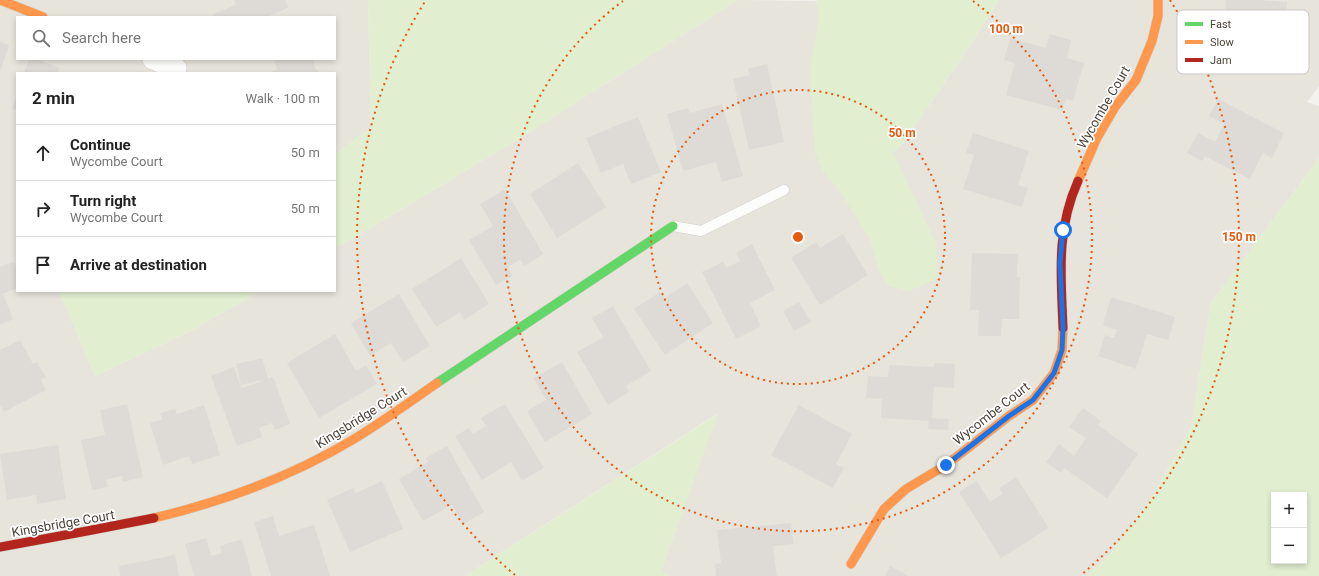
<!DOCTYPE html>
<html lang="en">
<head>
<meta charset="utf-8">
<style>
  :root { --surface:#fff; --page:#f6f6f6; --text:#222; --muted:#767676; --line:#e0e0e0 }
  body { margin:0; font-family:Roboto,sans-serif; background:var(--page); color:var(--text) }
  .controls { position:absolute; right:12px; bottom:12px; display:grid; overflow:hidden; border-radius:0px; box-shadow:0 2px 6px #0003 }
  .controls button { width:36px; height:36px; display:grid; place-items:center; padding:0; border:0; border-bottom:1px solid var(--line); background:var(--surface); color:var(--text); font:20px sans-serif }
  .stop { position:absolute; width:12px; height:12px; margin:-9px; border:3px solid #1a73e8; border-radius:50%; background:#fff }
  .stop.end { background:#1a73e8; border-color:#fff; box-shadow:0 1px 4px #0008 }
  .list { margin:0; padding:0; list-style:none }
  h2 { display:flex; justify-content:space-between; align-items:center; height:52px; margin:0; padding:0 16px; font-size:17px }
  h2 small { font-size:13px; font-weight:400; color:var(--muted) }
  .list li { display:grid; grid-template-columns:26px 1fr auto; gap:12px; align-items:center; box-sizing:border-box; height:56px; padding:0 16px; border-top:1px solid var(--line) }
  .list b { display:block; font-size:15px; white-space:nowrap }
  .list p { margin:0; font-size:13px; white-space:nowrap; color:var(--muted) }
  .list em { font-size:13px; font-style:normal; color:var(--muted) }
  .icon { flex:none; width:22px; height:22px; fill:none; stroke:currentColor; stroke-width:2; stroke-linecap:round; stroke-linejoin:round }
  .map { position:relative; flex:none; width:1319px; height:576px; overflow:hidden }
  .search { position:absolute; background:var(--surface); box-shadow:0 2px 6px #0003; left:16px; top:16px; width:320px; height:44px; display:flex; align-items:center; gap:10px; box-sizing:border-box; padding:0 14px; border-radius:0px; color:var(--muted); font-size:15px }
  .panel { position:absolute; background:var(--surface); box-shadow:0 2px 6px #0003; left:16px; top:72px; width:320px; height:220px; border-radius:0px }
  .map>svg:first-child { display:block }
  .residential { fill:#e7e4dc; fill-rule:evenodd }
  .green { fill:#e1eecf; fill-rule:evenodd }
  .building { fill:#dedbd6 }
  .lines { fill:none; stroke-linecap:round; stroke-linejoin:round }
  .lane-casing { stroke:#d2d0cb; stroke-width:11 }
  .street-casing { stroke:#d2d0cb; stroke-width:22 }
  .fast-casing { stroke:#d3cfc5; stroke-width:10 }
  .slow-casing { stroke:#d3cfc5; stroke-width:10 }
  .jam-casing { stroke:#d3cfc5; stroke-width:10 }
  .lane { stroke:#fdfdfc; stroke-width:10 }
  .street { stroke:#fdfdfc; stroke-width:21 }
  .fast { stroke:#63d668; stroke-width:9 }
  .slow { stroke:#ff974d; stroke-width:9 }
  .jam { stroke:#b3261e; stroke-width:9 }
  .route { stroke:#1a73e8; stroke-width:5 }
  .ring { fill:none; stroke:#e8590c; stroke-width:2; stroke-dasharray:2 4 }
  .labels { text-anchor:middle; stroke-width:3.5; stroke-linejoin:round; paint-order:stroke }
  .street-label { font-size:13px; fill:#4b4439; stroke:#fff }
  .key { fill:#fff; stroke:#c9c7c4; stroke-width:1 }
  .key-label { font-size:11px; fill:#4b4439 }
  .centre { fill:#e8590c; stroke:#fff; stroke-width:2 }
  .ring-label { font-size:12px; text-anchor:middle; font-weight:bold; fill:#e8590c; stroke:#fff; stroke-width:3.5; stroke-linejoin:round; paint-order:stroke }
</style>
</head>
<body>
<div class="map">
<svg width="1319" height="576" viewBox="0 0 1319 576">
  <rect width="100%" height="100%" fill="#f4f2ee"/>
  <!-- residential -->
  <path class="residential" d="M 0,0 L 368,0 L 371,128 L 335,154 L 335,73 L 17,73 L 17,291 L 59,291 L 95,376 L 191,331 L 260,291 L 335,291 L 335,248 L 374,226 L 520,138 L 738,0 L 816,1 L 866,178 L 904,142 L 967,50 L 999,0 L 1319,0 L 1319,86 L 1307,102 L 1319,106 L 1319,158 L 1211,303 L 1191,427 L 1154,494 L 1111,553 L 1086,576 L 669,576 L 661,572 L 717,414 L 465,576 L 0,576 ZM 17,17 L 335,17 L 335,59 L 17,59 Z"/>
  <!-- green -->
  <path class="green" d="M 368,0 L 738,0 L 520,138 L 374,226 L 335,248 L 335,154 L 371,128 Z
    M 816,0 L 999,0 L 967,50 L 904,142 L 893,152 L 936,243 L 938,277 L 924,285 L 909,291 L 888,286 L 879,271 L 870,239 L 839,190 L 823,171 L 815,153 L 810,67 C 814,50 822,15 816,0 Z
    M 1319,158 L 1319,576 L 1086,576 L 1111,553 L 1154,494 L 1191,427 L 1211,303 ZM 1274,495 L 1304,495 L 1304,561 L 1274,561 Z
    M 59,291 L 260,291 L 191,331 L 95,376 Z
    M 718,414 L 661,572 L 670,576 L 465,576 Z"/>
  <!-- building -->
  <path class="building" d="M 234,0 L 285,0 L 288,8 L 266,17 L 215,17 L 213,14 L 236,5 Z
    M 1226,0 L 1260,0 L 1287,2 L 1284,34 L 1281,33 L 1279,61 L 1197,53 L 1200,29 L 1224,31 Z
    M 1050,34 L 1071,40 L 1067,58 L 1084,63 L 1073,101 L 1066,99 L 1062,110 L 1006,95 L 1015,63 L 1004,60 L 1010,38 L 1046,48 Z
    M 0,42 L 9,45 L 0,73 Z
    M 29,59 L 35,59 L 60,68 L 58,73 L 24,73 Z
    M 274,59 L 313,59 L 316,70 L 318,70 L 318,73 L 267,73 L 277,70 Z
    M 767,64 L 784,142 L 749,150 L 733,79 L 749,75 L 748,69 Z
    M 17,95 L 17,111 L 12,109 Z
    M 1218,99 L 1284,133 L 1272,158 L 1263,153 L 1250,179 L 1205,156 L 1202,161 L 1187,153 L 1198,133 L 1215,142 L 1224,124 L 1209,116 Z
    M 722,104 L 743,176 L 722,182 L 716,162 L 683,171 L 667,114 L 688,108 L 690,113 Z
    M 638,117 L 661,172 L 631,184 L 623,164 L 601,173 L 586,138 Z
    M 973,133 L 1029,151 L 1018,185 L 1028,188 L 1022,207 L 963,189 L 974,155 L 966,153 Z
    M 578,163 L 606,207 L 557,238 L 530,194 Z
    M 505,189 L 543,254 L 524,266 L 520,260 L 508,267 L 513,276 L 496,285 L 469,240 L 493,226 L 480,204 Z
    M 843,234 L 868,275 L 820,305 L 791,258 L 816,242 L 820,248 Z
    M 752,244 L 775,290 L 750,303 L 761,326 L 736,339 L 702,272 L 723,262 L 726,268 L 740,261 L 736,253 Z
    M 972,253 L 1018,254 L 1017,277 L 1020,277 L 1019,319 L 1002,319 L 1001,336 L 978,336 L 979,310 L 970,310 Z
    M 461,258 L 489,304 L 464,320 L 460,312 L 436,327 L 412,289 Z
    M 14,262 L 17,270 L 17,288 L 3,294 L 13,319 L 0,325 L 0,267 Z
    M 687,283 L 713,323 L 665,355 L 634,309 L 660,292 L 665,298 Z
    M 399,294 L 430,346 L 403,362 L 391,343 L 370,356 L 351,323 Z
    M 1111,297 L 1175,317 L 1168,340 L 1147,334 L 1136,369 L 1098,356 L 1105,335 L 1114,338 L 1117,330 L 1103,325 Z
    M 799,302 L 811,322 L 794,331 L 783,311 Z
    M 613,306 L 651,371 L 626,386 L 629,392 L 608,405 L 577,352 L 603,337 L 592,318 Z
    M 335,334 L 356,371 L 366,365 L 377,384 L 319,418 L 287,363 Z
    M 20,340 L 33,364 L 37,362 L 46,377 L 41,380 L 46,390 L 4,412 L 0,405 L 0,350 Z
    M 262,358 L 268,379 L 241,385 L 236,364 Z
    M 562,362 L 592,414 L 545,442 L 527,411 L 546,400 L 534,378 Z
    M 935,363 L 955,364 L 954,388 L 934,387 L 932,418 L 949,419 L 948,430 L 928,429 L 929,421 L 881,418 L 882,399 L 866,398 L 868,376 L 888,377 L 889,365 L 934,367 Z
    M 234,367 L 242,390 L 242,388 L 273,377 L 290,424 L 275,430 L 272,423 L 259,428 L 262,437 L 237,446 L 211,376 Z
    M 127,404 L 143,477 L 123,482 L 122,476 L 106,480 L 108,487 L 92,490 L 81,440 L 105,435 L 100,410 Z
    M 505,404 L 544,468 L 522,481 L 511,462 L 482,480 L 455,436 L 469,428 L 473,434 L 486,426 L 481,418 Z
    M 204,405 L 220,455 L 192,464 L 189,456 L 163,465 L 150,423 L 162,419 L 160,413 L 175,409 L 177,414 Z
    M 799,405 L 852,434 L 836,464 L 844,468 L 833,488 L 771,455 Z
    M 1083,408 L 1101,421 L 1098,425 L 1138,454 L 1107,498 L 1064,468 L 1061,473 L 1046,462 L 1059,444 L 1074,456 L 1086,438 L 1069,427 Z
    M 58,445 L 66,499 L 37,504 L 36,495 L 7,500 L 0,454 Z
    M 447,446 L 484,512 L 463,524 L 452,505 L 423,521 L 399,479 L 428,462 L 426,458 Z
    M 1016,477 L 1049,528 L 1001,558 L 959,492 L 977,481 L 990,502 L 1002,494 L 999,488 Z
    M 382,481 L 403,529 L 350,552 L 327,500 L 353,488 L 356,493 Z
    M 273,516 L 279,536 L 314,525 L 330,576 L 271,576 L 254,522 Z
    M 791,523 L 794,544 L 773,546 L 777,576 L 716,576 L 715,564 L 721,563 L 717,530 Z
    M 206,538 L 211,556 L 222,553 L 220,546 L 242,539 L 252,576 L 194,576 L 185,544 Z
    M 175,555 L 179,576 L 120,576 L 119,566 Z
    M 890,566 L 909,576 L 885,576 Z"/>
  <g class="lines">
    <!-- lane casing -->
    <g class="lane-casing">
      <path id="lane" d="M 673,226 L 701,231 L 784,190"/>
    </g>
    <!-- street casing -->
    <g class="street-casing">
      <path id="street" d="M 153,59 L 176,68"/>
    </g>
    <!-- fast casing -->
    <g class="fast-casing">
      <path id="fast" d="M 437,383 L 673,226"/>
    </g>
    <!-- slow casing -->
    <g class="slow-casing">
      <path id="slow" d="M 0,0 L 43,17
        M 1078,181 L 1097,138 L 1115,107 L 1136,80 L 1152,41 L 1158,16 L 1158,0
        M 154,518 C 225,501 291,477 354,439 C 382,422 410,402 437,383
        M 851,564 L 884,509 L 906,489 L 946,465 L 1009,416 L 1033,400 L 1054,373 L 1062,350 L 1063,328"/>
    </g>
    <!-- jam casing -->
    <g class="jam-casing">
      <path id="jam" d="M 1063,328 C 1061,275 1056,230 1078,181
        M 0,547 L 87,531 L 154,518"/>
    </g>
    <!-- lane -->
    <use href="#lane" class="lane"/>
    <!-- street -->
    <use href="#street" class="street"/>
    <!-- fast -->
    <use href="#fast" class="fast"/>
    <!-- slow -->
    <use href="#slow" class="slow"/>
    <!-- jam -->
    <use href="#jam" class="jam"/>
  </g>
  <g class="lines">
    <!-- route -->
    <path class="route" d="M 946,465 L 1009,416 L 1033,400 L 1054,373 L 1062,350 L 1063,328 L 1060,263 L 1063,230"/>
  </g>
  <!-- distance rings -->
  <g class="ring">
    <circle cx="798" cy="237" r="147"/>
    <path d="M973 1A294 294 0 1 1 623 1"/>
    <path d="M515 575A441 441 0 0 1 426 0M1170 0A441 441 0 0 1 1081 575"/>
  </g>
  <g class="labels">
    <!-- street labels -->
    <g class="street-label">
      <text transform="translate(1103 107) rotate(-60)" y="5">Wycombe Court</text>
      <text transform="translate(991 413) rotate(-38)" y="5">Wycombe Court</text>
      <text transform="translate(361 417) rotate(-32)" y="5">Kingsbridge Court</text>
      <text transform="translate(63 523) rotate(-10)" y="5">Kingsbridge Court</text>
    </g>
  </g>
  <!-- legend -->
  <rect x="1177" y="10" width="132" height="64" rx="6" class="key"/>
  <rect x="1185" y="22" width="18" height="4" fill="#63d668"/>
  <rect x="1185" y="40" width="18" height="4" fill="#ff974d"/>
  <rect x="1185" y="58" width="18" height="4" fill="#b3261e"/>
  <g class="key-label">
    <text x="1210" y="28">Fast</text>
    <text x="1210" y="46">Slow</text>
    <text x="1210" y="64">Jam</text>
  </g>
  <circle cx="798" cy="237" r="6" class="centre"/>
  <g class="ring-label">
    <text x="1006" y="33">100 m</text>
    <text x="902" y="137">50 m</text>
    <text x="1239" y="241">150 m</text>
  </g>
</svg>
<div class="controls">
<button>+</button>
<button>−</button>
</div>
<div class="stop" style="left:1063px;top:230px"></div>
<div class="stop end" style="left:946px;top:465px"></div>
<div class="search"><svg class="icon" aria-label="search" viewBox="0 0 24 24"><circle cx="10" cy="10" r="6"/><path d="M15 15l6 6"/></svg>Search here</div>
<section class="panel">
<h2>2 min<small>Walk · 100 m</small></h2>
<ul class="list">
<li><svg class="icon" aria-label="ahead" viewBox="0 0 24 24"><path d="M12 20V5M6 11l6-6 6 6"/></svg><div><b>Continue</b><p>Wycombe Court</p></div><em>50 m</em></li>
<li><svg class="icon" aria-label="right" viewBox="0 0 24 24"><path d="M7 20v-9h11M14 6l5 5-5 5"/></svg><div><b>Turn right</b><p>Wycombe Court</p></div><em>50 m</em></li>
<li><svg class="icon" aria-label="arrive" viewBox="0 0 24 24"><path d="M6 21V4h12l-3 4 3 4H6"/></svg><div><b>Arrive at destination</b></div></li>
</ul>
</section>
</div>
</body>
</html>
